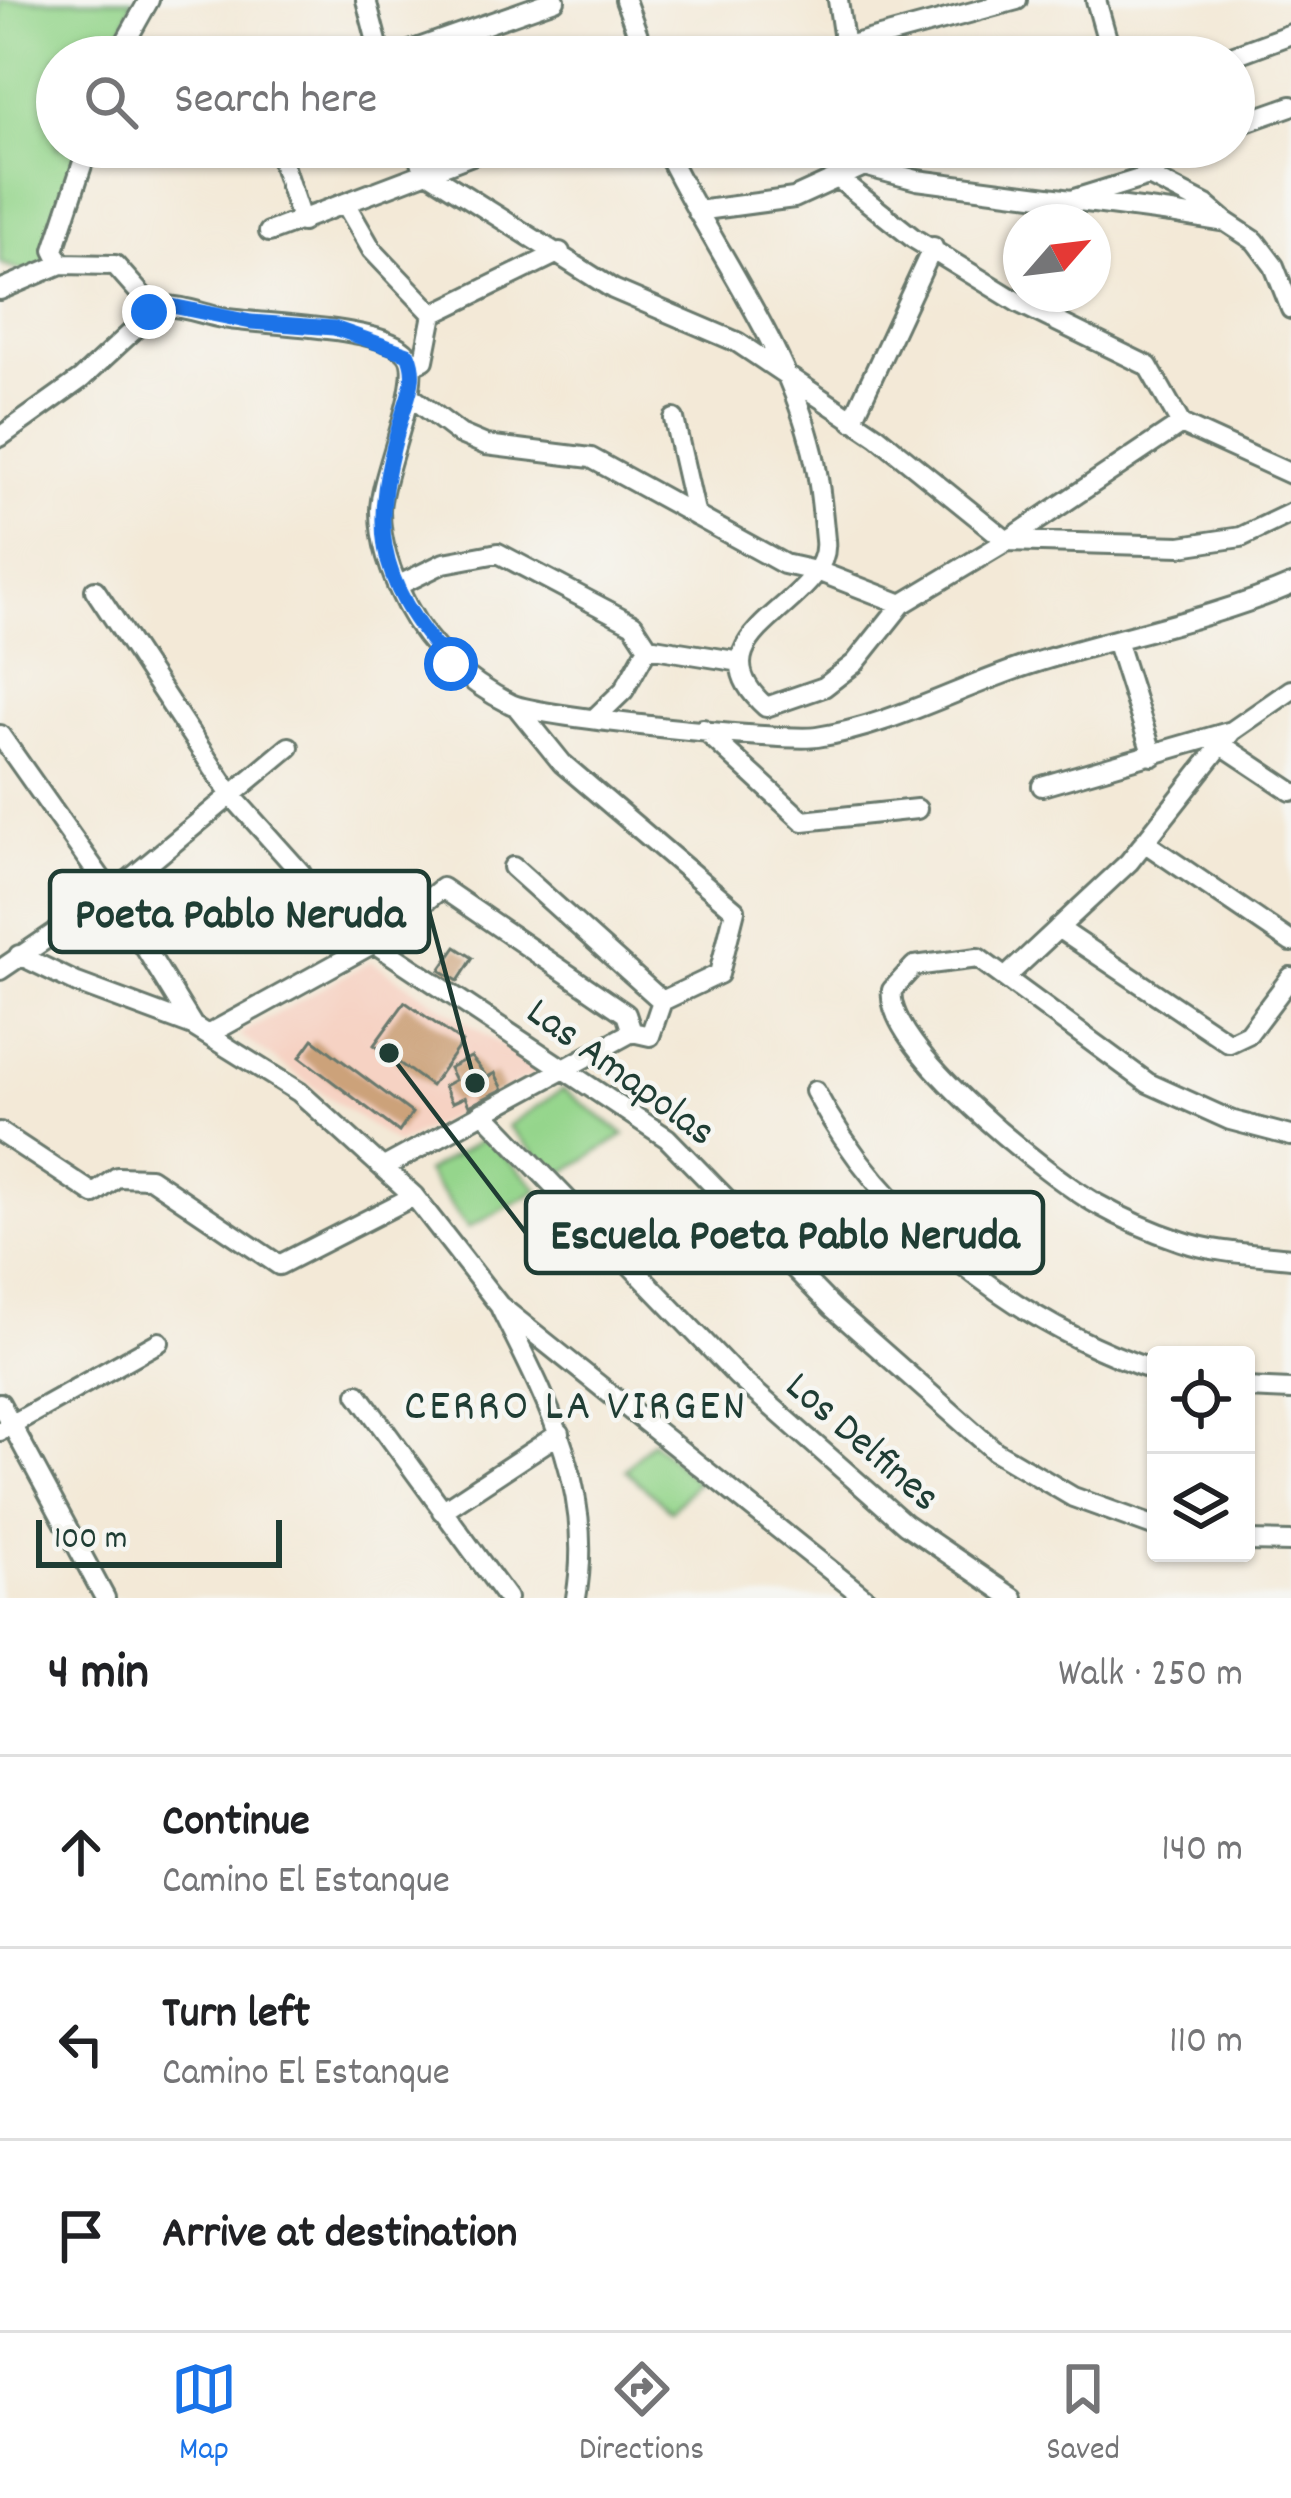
<!DOCTYPE html>
<html lang="en">
<head>
<meta charset="utf-8">
<style>
  :root { --surface:#fff; --page:#f6f6f6; --text:#202124; --muted:#757577; --line:#e0e0e0; --accent:#1a73e8 }
  body { margin:0; font-family:Dekko,sans-serif; background:var(--page); color:var(--text) }
  .controls { position:absolute; right:36px; bottom:36px; display:grid; overflow:hidden; border-radius:12px; box-shadow:0 3px 9px #0004 }
  .controls button { width:108px; height:108px; display:grid; place-items:center; padding:0; border:0; border-bottom:3px solid var(--line); background:var(--surface); color:var(--text); font:60px sans-serif }
  .compass { position:absolute; left:1003px; top:204px; width:108px; height:108px; border-radius:50%; background:var(--surface); box-shadow:0 3px 9px #0004; rotate:62deg }
  .scale { position:absolute; left:36px; bottom:30px; width:246px; box-sizing:border-box; padding-left:12px; border:6px solid #1f3d34; border-top:0; font-size:33px; line-height:42px; white-space:nowrap; color:#1f3d34; -webkit-text-stroke:9px #f6f6f2; paint-order:stroke }
  .stop { position:absolute; width:36px; height:36px; margin:-27px; border:9px solid #1a73e8; border-radius:50%; background:#fff }
  .stop.end { background:#1a73e8; border-color:#fff; box-shadow:0 3px 12px #0008 }
  .list { margin:0; padding:0; list-style:none }
  h2 { display:flex; justify-content:space-between; align-items:center; height:156px; margin:0; padding:0 48px; font-size:51px }
  h2 small { font-size:39px; font-weight:400; color:var(--muted) }
  .list li { display:grid; grid-template-columns:78px 1fr auto; gap:36px; align-items:center; box-sizing:border-box; height:192px; padding:0 48px; border-top:3px solid var(--line) }
  .list b { display:block; font-size:45px; white-space:nowrap }
  .list p { margin:0; font-size:39px; white-space:nowrap; color:var(--muted) }
  .list em { font-size:39px; font-style:normal; color:var(--muted) }
  .icon { flex:none; width:66px; height:66px; fill:none; stroke:currentColor; stroke-width:2; stroke-linecap:round; stroke-linejoin:round }
  .map { position:relative; flex:none; width:1291px; height:1598px; overflow:hidden }
  .search { position:absolute; background:var(--surface); box-shadow:0 3px 9px #0004; left:36px; right:36px; top:36px; height:132px; display:flex; align-items:center; gap:30px; box-sizing:border-box; padding:0 42px; border-radius:66px; color:var(--muted); font-size:45px }
  .sheet { height:732px; background:var(--surface) }
  nav { display:flex; justify-content:space-around; align-items:center; box-sizing:border-box; height:168px; border-top:3px solid var(--line); background:var(--surface); font-size:33px; color:var(--muted) }
  nav a { display:grid; justify-items:center; gap:6px }
  nav .on { color:var(--accent) }
  .map>svg:first-child { display:block }
  .built { fill:#f6d2c3 }
  .green { fill:#95d58c; stroke:#5a8960; stroke-width:3 }
  .building { fill:#cca27a }
  .lines { fill:none; stroke-linecap:round; stroke-linejoin:round }
  .minor-casing { stroke:#69796d; stroke-width:24 }
  .minor { stroke:#fff; stroke-width:18 }
  .route { stroke:#1a73e8; stroke-width:15 }
  .labels { text-anchor:middle; stroke-width:9; stroke-linejoin:round; paint-order:stroke }
  .street-label { font-size:42px; fill:#1f3d34; stroke:#f6f6f2 }
  .neighbourhood-label { font-size:45px; letter-spacing:3px; fill:#1f3d34; stroke:#f6f6f2 }
  .leader { fill:none; stroke:#1f3d34; stroke-width:4.5 }
  .callout-dot { fill:#1f3d34; stroke:#f6f6f2; stroke-width:4.5 }
  .callout { fill:#f6f6f2; stroke:#1f3d34; stroke-width:4.5 }
  .callout-label { font-size:45px; text-anchor:middle; font-weight:bold; fill:#1f3d34 }
</style>
</head>
<body>
<div class="map">
<svg width="1291" height="1598" viewBox="0 0 1291 1598">
  <rect width="100%" height="100%" fill="#f6f6f2"/>
  <filter id="ink" filterUnits="userSpaceOnUse"><feTurbulence type="fractalNoise" baseFrequency=".00833" numOctaves="2"/><feDisplacementMap in="SourceGraphic" scale="24" xChannelSelector="R" yChannelSelector="G"/><feConvolveMatrix kernelMatrix="1 2 1 2 8 2 1 2 1" color-interpolation-filters="sRGB"/></filter>
  <filter id="wash" filterUnits="userSpaceOnUse"><feTurbulence type="fractalNoise" baseFrequency=".004" numOctaves="4" result="noise"/><feDisplacementMap in="SourceGraphic" scale="48" xChannelSelector="R" yChannelSelector="G"/><feGaussianBlur stdDeviation="2.7" result="paint"/><feColorMatrix in="noise" values="0 0 0 0 0 0 0 0 0 0 0 0 0 0 0 0 0 1.4 0 .05"/><feComposite in="paint" operator="in"/></filter>
  <g filter="url(#wash)">
    <rect width="100%" height="100%" fill="#f3e9d7"/>
    <!-- built -->
    <path class="built" d="M 371,961 L 541,1071 L 397,1144 L 239,1035 Z"/>
    <!-- green -->
    <path class="green" d="M 0,0 L 133,0 L 113,57 L 57,57 L 57,147 L 83,147 L 39,277 L 0,263 Z
      M 563,1089 L 625,1135 L 558,1176 L 508,1126 Z
      M 486,1137 L 539,1190 L 468,1228 L 426,1172 Z
      M 652,1441 L 697,1482 L 671,1511 L 625,1470 Z"/>
    <g id="blocks">
      <!-- building -->
      <path class="building" d="M 456,947 L 473,958 L 458,981 L 440,970 Z
        M 405,1002 L 462,1042 L 431,1086 L 374,1045 Z
        M 313,1039 L 412,1113 L 399,1132 L 300,1057 Z
        M 471,1057 L 487,1077 L 495,1073 L 503,1089 L 469,1106 L 465,1097 L 452,1103 L 444,1086 L 455,1080 L 449,1068 Z"/>
    </g>
  </g>
  <g filter="url(#ink)">
    <use href="#blocks" fill-opacity="0" stroke="#69796d" stroke-width="3"/>
    <g class="lines">
      <!-- minor casing -->
      <g class="minor-casing">
        <path id="minor" d="M 366,0 L 381,57
          M 625,0 L 646,57
          M 838,0 L 846,54
          M 1096,0 L 1112,57
          M 117,57 L 149,0
          M 393,57 L 555,0
          M 806,57 L 1017,0
          M 1229,57 L 1291,34
          M 1234,126 L 1291,106
          M 277,147 L 302,222
          M 410,147 L 429,173 L 613,289 L 737,342 L 877,436 L 1007,541 L 1181,424
          M 664,147 C 710,245 781,334 810,441 C 819,473 822,507 825,540 C 833,605 683,633 766,707 L 824,687 L 855,663 L 902,604 L 1007,541 L 1181,546 L 1241,537 L 1291,513
          M 1149,176 L 1182,147
          M 839,179 L 913,238 L 1019,303 L 1148,366 L 1181,424 L 1291,474
          M 1074,199 L 1149,176 L 1206,205 L 1226,222
          M 345,203 L 372,250 L 433,314 L 424,360 L 413,365
          M 697,211 L 794,198 L 864,166 L 917,180 L 1171,213 L 1226,222 L 1255,241 L 1274,266 L 1291,309
          M 269,232 L 493,147
          M 61,264 L 54,250 L 88,147
          M 0,290 L 61,264 L 115,265 L 153,308
          M 433,314 L 560,252
          M 409,395 L 460,434 L 486,445 L 591,458 L 784,564 L 820,572 L 902,604
          M 674,419 L 696,516
          M 852,421 L 933,247
          M 0,437 L 81,379 L 160,306 C 181,305 202,314 222,318 C 260,325 385,326 407,354 C 426,377 380,475 380,511 C 380,544 392,577 407,606 C 430,649 467,682 511,704 C 538,717 783,742 817,737 C 891,726 959,687 1031,664 C 1117,636 1207,621 1291,585
          M 397,586 L 444,563 L 498,553 L 633,624 L 648,647 L 741,662
          M 95,590 L 231,795 L 301,873
          M 1117,643 L 1153,756
          M 516,706 L 562,763 L 735,910 L 719,974 L 662,1001 L 650,1036 L 632,1032
          M 596,717 L 624,690 L 648,647
          M 703,729 L 803,821 L 917,809
          M 0,735 L 112,894 L 193,1026
          M 1222,745 L 1291,791
          M 1042,786 L 1232,731
          M 1144,842 L 1291,942
          M 513,867 L 662,1001
          M 1058,928 L 1229,1043 L 1248,1034 L 1291,977
          M 374,943 L 667,1138 L 833,1308 L 995,1451 L 1073,1497 L 1156,1527
          M 19,955 L 77,983 L 193,1026 L 299,1092 L 414,1196 L 499,1305 L 865,1598
          M 0,970 L 112,894 L 289,747
          M 1006,977 L 1129,862 L 1232,731 L 1291,690
          M 209,1034 L 374,943 L 442,888 L 626,1014 L 632,1032
          M 815,1091 C 883,1221 1019,1325 1156,1371
          M 483,1112 L 737,1376 L 905,1524 L 1013,1598
          M 0,1132 L 94,1194 L 117,1177 L 150,1178 L 279,1265 L 414,1196
          M 1291,1136 L 1230,1120 L 1148,1083 L 978,958 L 914,966 L 892,990 C 883,1046 1049,1177 1097,1204 C 1122,1218 1154,1232 1181,1241 C 1215,1253 1256,1254 1291,1258
          M 386,1166 L 632,1032
          M 501,1309 C 548,1402 595,1491 576,1598
          M 1246,1388 L 1291,1390
          M 358,1394 L 507,1598
          M 0,1403 L 105,1598
          M 0,1431 L 159,1342
          M 442,1511 L 560,1433
          M 1246,1541 L 1291,1542"/>
      </g>
      <!-- minor -->
      <use href="#minor" class="minor"/>
    </g>
  </g>
  <g class="lines" filter="url(#ink)">
    <!-- route -->
    <path class="route" d="M 149,312 L 167,305 L 251,322 L 334,328 L 408,354 C 418,377 409,393 402,416 C 370,524 373,578 451,664"/>
  </g>
  <g class="labels">
    <!-- street labels -->
    <g class="street-label">
      <text transform="translate(623 1069) rotate(36)" y="15">Las Amapolas</text>
      <text transform="translate(865 1439) rotate(41)" y="15">Los Delfines</text>
    </g>
    <!-- neighbourhood labels -->
    <g class="neighbourhood-label">
      <text x="576" y="1418">CERRO LA VIRGEN</text>
    </g>
  </g>
  <!-- callouts -->
  <path class="leader" d="M475 1083L429 911M389 1053L526 1233"/>
  <g class="callout-dot">
    <circle cx="475" cy="1083" r="12"/>
    <circle cx="389" cy="1053" r="12"/>
  </g>
  <g class="callout">
    <rect x="50" y="871" width="379" height="81" rx="12"/>
    <rect x="526" y="1192" width="517" height="81" rx="12"/>
  </g>
  <g class="callout-label">
    <text x="240" y="927">Poeta Pablo Neruda</text>
    <text x="785" y="1248">Escuela Poeta Pablo Neruda</text>
  </g>
</svg>
<div class="controls">
<button><svg class="icon" aria-label="locate" viewBox="0 0 24 24"><circle cx="12" cy="12" r="6"/><path d="M12 2v4M12 18v4M2 12h4M18 12h4"/></svg></button>
<button><svg class="icon" aria-label="layers" viewBox="0 0 24 24"><path d="M12 4l9 5-9 5-9-5zM3 14l9 5 9-5"/></svg></button>
</div>
<svg class="compass" viewBox="-18 -18 36 36"><path d="M0-13l5 13h-10z" fill="#e53935"/><path d="M0 13l5-13h-10z" fill="#757577"/></svg>
<div class="scale">100 m</div>
<div class="stop" style="left:451px;top:664px"></div>
<div class="stop end" style="left:149px;top:312px"></div>
<div class="search"><svg class="icon" aria-label="search" viewBox="0 0 24 24"><circle cx="10" cy="10" r="6"/><path d="M15 15l6 6"/></svg>Search here</div>
</div>
<section class="sheet">
<h2>4 min<small>Walk · 250 m</small></h2>
<ul class="list">
<li><svg class="icon" aria-label="ahead" viewBox="0 0 24 24"><path d="M12 20V5M6 11l6-6 6 6"/></svg><div><b>Continue</b><p>Camino El Estanque</p></div><em>140 m</em></li>
<li><svg class="icon" aria-label="left" viewBox="0 0 24 24"><path d="M17 20v-9H6M10 6l-5 5 5 5"/></svg><div><b>Turn left</b><p>Camino El Estanque</p></div><em>110 m</em></li>
<li><svg class="icon" aria-label="arrive" viewBox="0 0 24 24"><path d="M6 21V4h12l-3 4 3 4H6"/></svg><div><b>Arrive at destination</b></div></li>
</ul>
</section>
<nav>
<a class="on"><svg class="icon" aria-label="map" viewBox="0 0 24 24"><path d="M3 6l6-2 6 2 6-2v14l-6 2-6-2-6 2zM9 4v14M15 6v14"/></svg>Map</a>
<a><svg class="icon" aria-label="directions" viewBox="0 0 24 24"><path d="M12 3l9 9-9 9-9-9zM9 14v-3h6M13 9l2 2-2 2"/></svg>Directions</a>
<a><svg class="icon" aria-label="saved" viewBox="0 0 24 24"><path d="M7 4h10v16l-5-4-5 4z"/></svg>Saved</a>
</nav>
</body>
</html>
